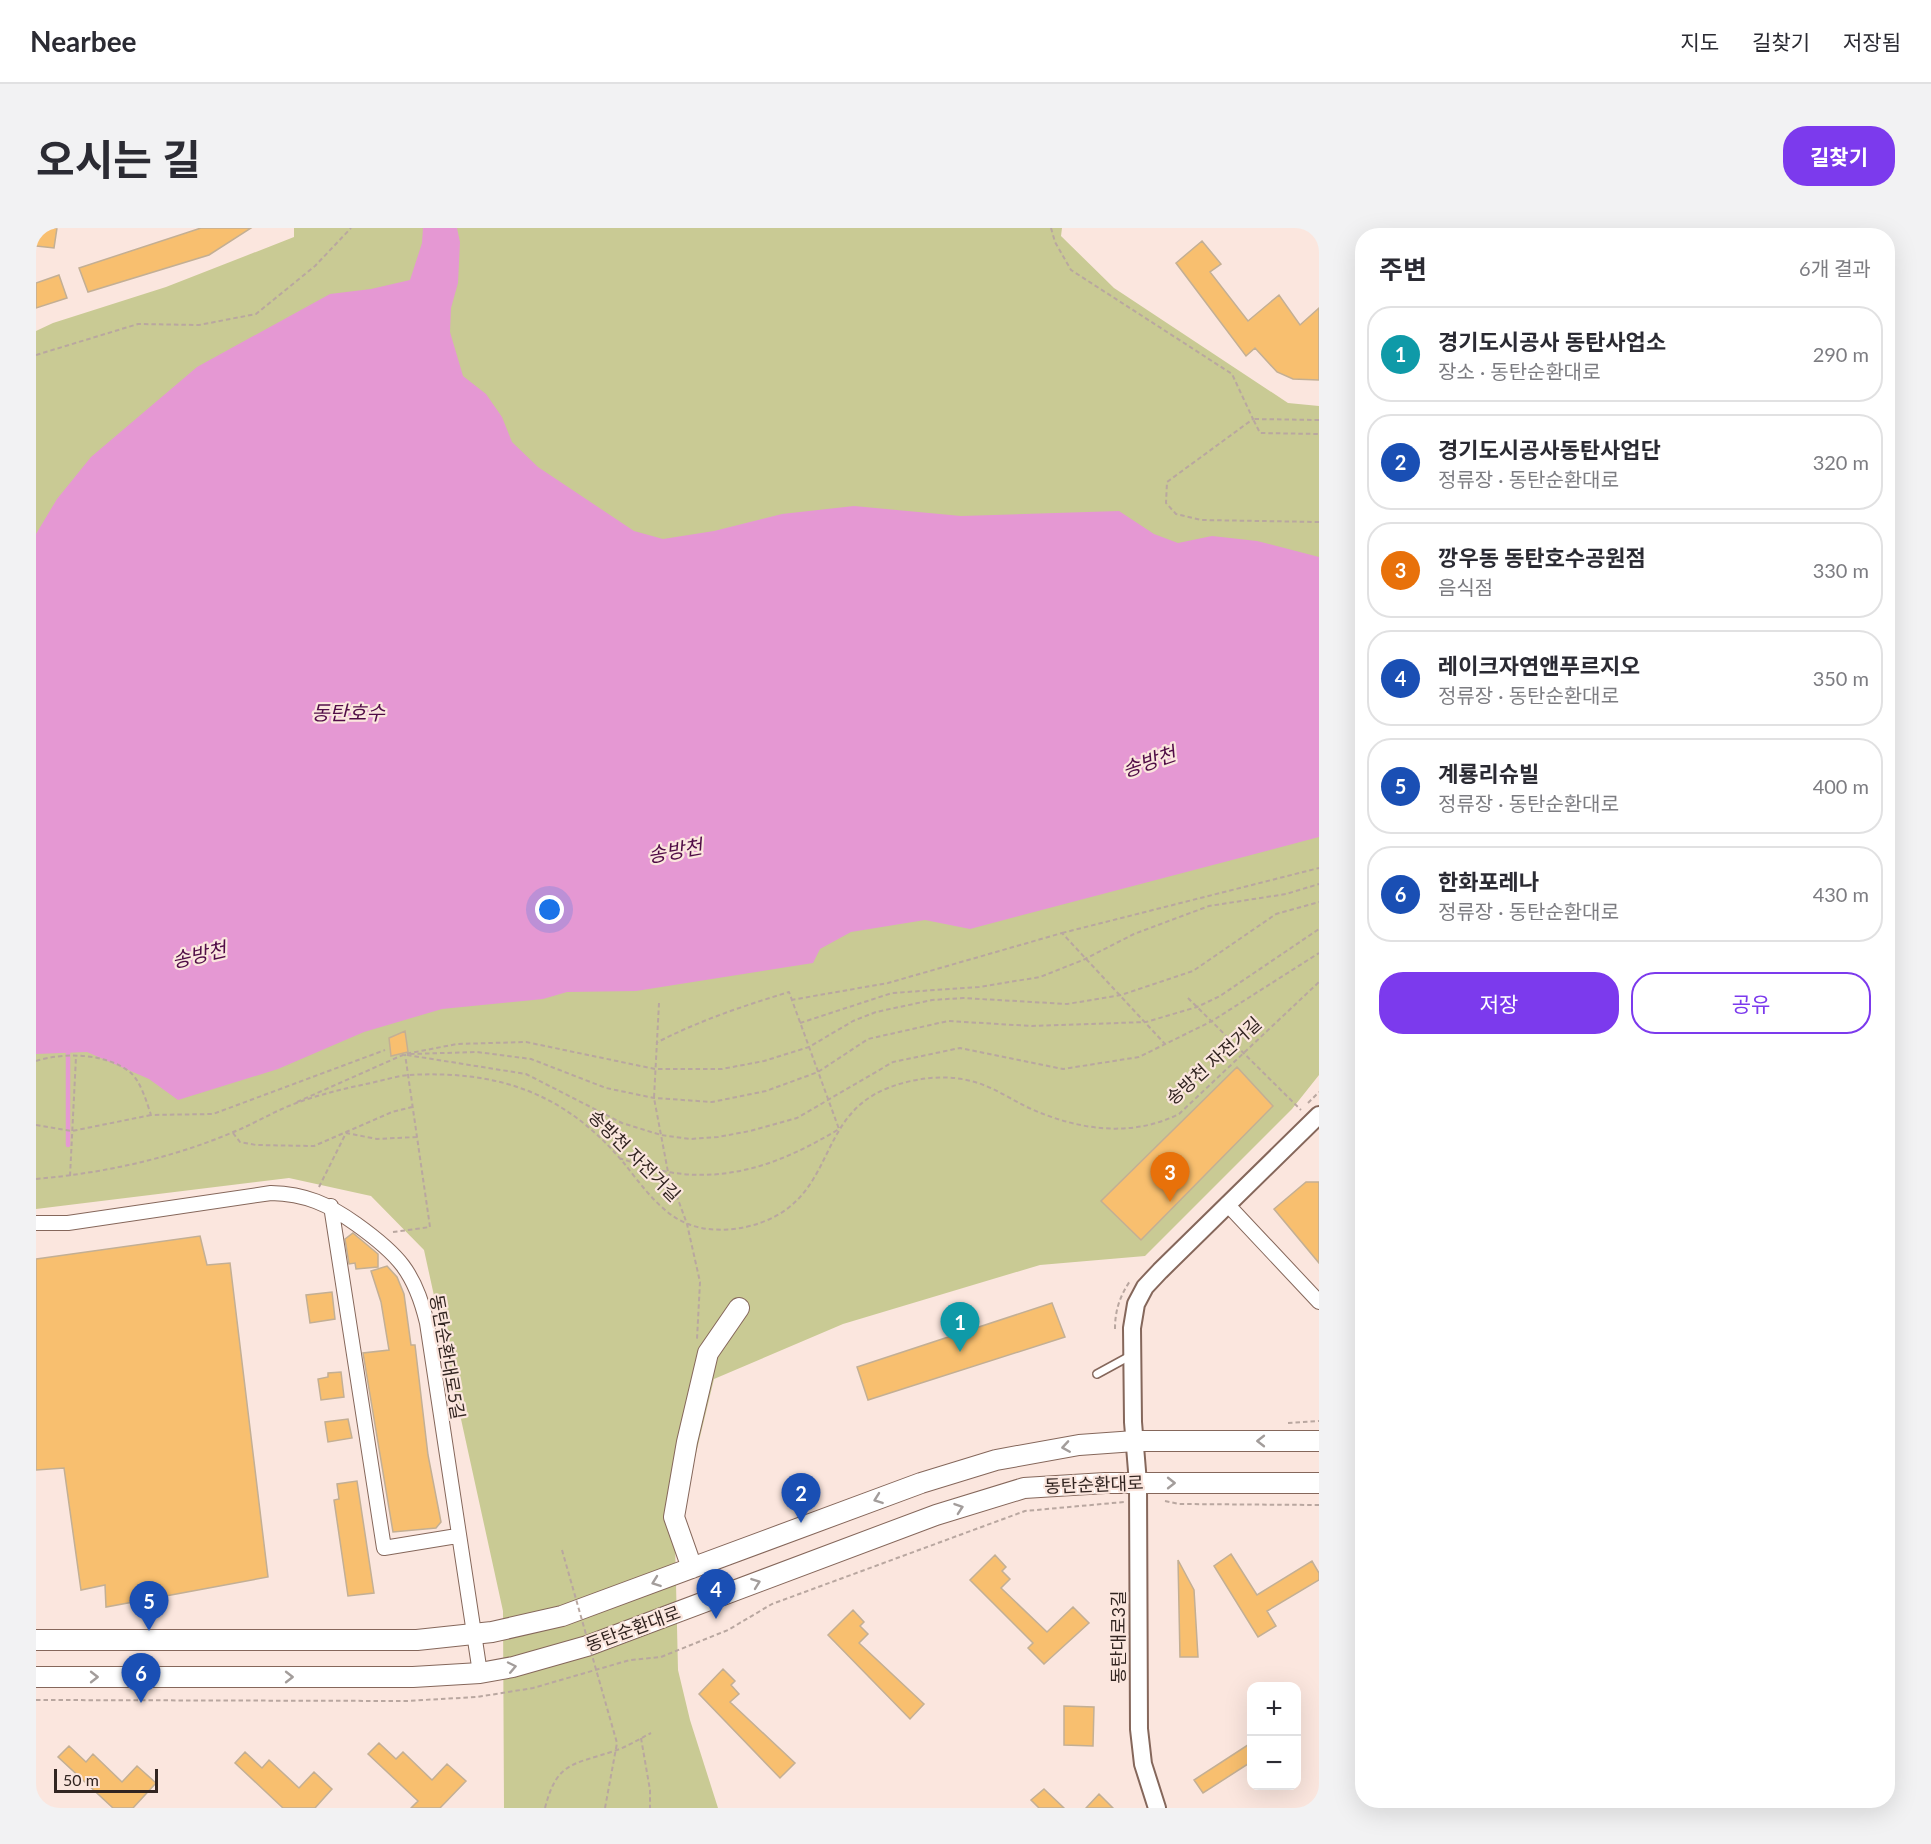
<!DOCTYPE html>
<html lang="ko">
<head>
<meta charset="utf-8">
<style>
  :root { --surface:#fff; --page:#f2f2f3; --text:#2b2b33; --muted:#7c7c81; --line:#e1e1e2; --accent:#7c3aed }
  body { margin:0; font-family:Lato,"Noto Sans KR",sans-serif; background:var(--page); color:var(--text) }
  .controls { position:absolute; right:18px; bottom:18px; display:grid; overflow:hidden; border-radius:12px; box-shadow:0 6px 24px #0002 }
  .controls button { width:54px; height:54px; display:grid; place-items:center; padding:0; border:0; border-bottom:2px solid var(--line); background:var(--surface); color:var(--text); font:30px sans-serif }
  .scale { position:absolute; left:18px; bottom:15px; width:104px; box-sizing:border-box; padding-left:6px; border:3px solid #322521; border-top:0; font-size:16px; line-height:21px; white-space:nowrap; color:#322521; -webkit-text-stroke:4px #fbe6de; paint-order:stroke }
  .you { position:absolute; left:514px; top:682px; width:21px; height:21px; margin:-15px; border:4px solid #fff; border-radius:50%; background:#1a73e8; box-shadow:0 0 0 9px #1a73e833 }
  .badge { display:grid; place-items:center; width:39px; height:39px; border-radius:50%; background:var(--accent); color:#fff; font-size:20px; font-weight:700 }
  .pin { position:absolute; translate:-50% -50px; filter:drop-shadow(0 2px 3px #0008) }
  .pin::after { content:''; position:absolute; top:32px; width:21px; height:18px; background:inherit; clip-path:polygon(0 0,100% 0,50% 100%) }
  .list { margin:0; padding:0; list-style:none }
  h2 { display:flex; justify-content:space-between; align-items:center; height:78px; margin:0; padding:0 24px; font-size:26px }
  h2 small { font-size:20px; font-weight:400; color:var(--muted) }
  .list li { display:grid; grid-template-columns:39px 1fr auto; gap:18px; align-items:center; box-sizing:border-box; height:96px; margin:0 12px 12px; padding:0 12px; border:2px solid var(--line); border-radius:24px }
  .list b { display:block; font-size:22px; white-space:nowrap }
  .list p { margin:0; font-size:20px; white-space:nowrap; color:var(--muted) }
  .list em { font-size:20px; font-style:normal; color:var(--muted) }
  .actions { display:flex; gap:12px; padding:18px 24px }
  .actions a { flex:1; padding:14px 0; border:2px solid var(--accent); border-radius:24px; text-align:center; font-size:21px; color:var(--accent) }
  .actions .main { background:var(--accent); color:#fff }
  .map { position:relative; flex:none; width:1283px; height:1580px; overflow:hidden; border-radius:24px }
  header { display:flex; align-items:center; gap:36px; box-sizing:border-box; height:84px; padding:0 30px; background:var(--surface); border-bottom:2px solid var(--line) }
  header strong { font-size:28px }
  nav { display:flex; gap:33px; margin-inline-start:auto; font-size:21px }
  .intro { display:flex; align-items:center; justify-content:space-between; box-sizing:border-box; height:144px; padding:0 36px }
  h1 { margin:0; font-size:42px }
  .button { padding:15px 27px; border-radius:24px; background:var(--accent); color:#fff; font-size:21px; font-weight:700 }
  main { display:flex; gap:36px; padding:0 36px }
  aside { flex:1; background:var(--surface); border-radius:24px; box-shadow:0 6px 24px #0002 }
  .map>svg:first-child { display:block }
  .green { fill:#c9ca94 }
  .water { fill:#e598d3 }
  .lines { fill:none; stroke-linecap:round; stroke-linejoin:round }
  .stream { stroke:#e598d3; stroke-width:4.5 }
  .building { fill:#f8bf6f; stroke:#c3af94; stroke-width:1.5 }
  .service-casing { stroke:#85675b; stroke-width:10 }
  .minor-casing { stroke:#85675b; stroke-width:16 }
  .tertiary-casing { stroke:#85675b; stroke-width:20 }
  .secondary-casing { stroke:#85675b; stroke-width:22 }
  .path { stroke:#b9a7a0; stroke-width:2; stroke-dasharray:4.5 3; stroke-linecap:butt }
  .service { stroke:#fff; stroke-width:7 }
  .minor { stroke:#fff; stroke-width:14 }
  .tertiary { stroke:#fff; stroke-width:16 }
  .secondary { stroke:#fff; stroke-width:20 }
  .path-bridge { stroke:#b9a7a0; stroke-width:2; stroke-dasharray:4.5 3; stroke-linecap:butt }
  .oneway { stroke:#a39d9b }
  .labels { text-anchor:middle; stroke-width:4.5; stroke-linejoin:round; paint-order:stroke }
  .street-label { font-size:18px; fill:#322521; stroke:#fbe6de }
  .water-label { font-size:20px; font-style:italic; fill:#500c46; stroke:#fbe6de }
</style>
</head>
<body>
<header>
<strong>Nearbee</strong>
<nav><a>지도</a><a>길찾기</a><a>저장됨</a></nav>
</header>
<div class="intro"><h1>오시는 길</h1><a class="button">길찾기</a></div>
<main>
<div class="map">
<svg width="1283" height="1580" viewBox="0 0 1283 1580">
  <rect width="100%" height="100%" fill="#fbe6de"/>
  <!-- green -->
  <path class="green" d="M 258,0 L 1026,0 L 1025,8 L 1078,60 L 1252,175 L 1283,178 L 1283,847 L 1256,881 L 1109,1028 L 1004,1037 L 807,1096 L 678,1151 L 639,1312 L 642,1442 L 654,1492 L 682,1580 L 468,1580 L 467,1383 L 388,1022 L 335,968 L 253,950 L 0,981 L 0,103 L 17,95 L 130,59 L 258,9 Z"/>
  <!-- water -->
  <path class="water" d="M 387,0 L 421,0 L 424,14 L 422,55 L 415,80 L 414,104 L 427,148 L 450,166 L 466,189 L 476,214 L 502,239 L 598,303 L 627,311 L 678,303 L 746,286 L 818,278 L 925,288 L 1083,283 L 1118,306 L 1142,315 L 1176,308 L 1221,313 L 1283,329 L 1283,609 L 934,701 L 889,692 L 815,704 L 784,721 L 777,735 L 600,763 L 531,764 L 507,771 L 406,781 L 328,804 L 242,841 L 142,872 L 113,851 L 51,824 L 0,826 L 0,306 L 21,271 L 55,229 L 161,139 L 294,66 L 335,61 L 374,52 L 386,15 Z"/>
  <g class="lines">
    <!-- stream -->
    <path class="stream" d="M 32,824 L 32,917"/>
  </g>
  <!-- building -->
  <path class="building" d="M 0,0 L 21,0 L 18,20 L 0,18 Z
    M 165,0 L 215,0 L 173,27 L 52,64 L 43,40 Z
    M 1166,13 L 1185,36 L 1174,44 L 1212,93 L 1243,67 L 1264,97 L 1283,80 L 1283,152 L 1257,151 L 1241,144 L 1219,120 L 1210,128 L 1140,35 Z
    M 23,47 L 31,70 L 0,80 L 0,55 Z
    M 369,803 L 372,824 L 355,828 L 353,810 Z
    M 1201,839 L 1237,878 L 1105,1012 L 1065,973 Z
    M 1270,954 L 1283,954 L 1283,1035 L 1238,981 Z
    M 317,1005 L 342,1026 L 342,1039 L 320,1041 L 319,1035 L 313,1036 L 309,1011 Z
    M 164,1008 L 171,1037 L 194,1035 L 232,1349 L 70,1379 L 69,1357 L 45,1362 L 28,1240 L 0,1242 L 0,1031 Z
    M 351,1038 L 361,1049 L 368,1066 L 375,1117 L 379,1117 L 392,1227 L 405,1294 L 400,1300 L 357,1304 L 327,1125 L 353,1122 L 345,1074 L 335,1043 Z
    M 296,1064 L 299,1091 L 274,1095 L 270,1067 Z
    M 1016,1075 L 1029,1109 L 832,1172 L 821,1139 Z
    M 305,1144 L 308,1169 L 285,1172 L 282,1151 L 292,1149 L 292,1145 Z
    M 312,1191 L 316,1210 L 292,1214 L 289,1194 Z
    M 321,1253 L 338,1365 L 312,1368 L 298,1272 L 303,1271 L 301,1256 Z
    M 1195,1326 L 1221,1367 L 1276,1333 L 1283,1345 L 1283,1352 L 1231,1383 L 1240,1398 L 1222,1409 L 1178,1338 Z
    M 959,1327 L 970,1339 L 966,1343 L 974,1351 L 965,1360 L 1011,1404 L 1037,1379 L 1053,1395 L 1008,1436 L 992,1420 L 997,1415 L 934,1352 Z
    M 1142,1332 L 1158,1362 L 1162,1429 L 1144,1429 Z
    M 817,1382 L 828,1394 L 824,1398 L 832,1406 L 823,1415 L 888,1476 L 874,1491 L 792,1407 Z
    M 687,1441 L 699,1453 L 695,1457 L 703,1466 L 694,1474 L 759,1535 L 744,1550 L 663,1466 Z
    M 1028,1478 L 1058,1479 L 1057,1518 L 1028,1517 Z
    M 343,1515 L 360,1531 L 367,1524 L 396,1552 L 411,1536 L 430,1553 L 404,1580 L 375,1580 L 382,1573 L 332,1526 Z
    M 1215,1515 L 1215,1534 L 1167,1565 L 1158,1552 Z
    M 33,1518 L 50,1534 L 57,1526 L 86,1554 L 101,1538 L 120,1555 L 97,1580 L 77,1580 L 22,1529 Z
    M 209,1524 L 226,1540 L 233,1532 L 263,1560 L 278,1544 L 296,1561 L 279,1580 L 247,1580 L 199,1535 Z
    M 1008,1561 L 1028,1580 L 1003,1580 L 995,1572 Z
    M 1063,1566 L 1077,1580 L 1050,1580 Z"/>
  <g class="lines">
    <!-- service casing -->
    <g class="service-casing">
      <path id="service" d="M 1061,1146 L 1094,1128"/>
    </g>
    <!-- minor casing -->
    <g class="minor-casing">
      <path id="minor" d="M 1191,976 L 1283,1074
        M 295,978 L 348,1320 L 421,1308
        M 0,995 L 32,995 L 235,965 C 270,966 292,976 320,996 C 362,1026 379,1044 391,1095 L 444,1445"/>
    </g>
    <!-- tertiary casing -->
    <g class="tertiary-casing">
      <path id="tertiary" d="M 1121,1580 L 1107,1536 L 1103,1501 L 1102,1255 L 1097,1194 L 1096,1100 L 1100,1076 L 1109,1059 L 1124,1043 L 1283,887"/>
    </g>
    <!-- secondary casing -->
    <g class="secondary-casing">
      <path id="secondary" d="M 656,1340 L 638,1289 L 651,1214 L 672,1125 L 703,1080
        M 0,1412 L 381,1412 L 456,1404 L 526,1388 L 885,1255 L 960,1232 L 1043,1217 L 1099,1213 L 1283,1213
        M 0,1449 L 377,1449 L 444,1445 L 477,1439 L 551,1418 L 900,1287 L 988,1260 L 1069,1255 L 1283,1255"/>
    </g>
    <!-- path -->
    <path class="path" d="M 1015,0 L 1019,14 L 1035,42 L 1196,146 L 1217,191 L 1131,254 L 1130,275 L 1140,286 L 1165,292 L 1283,294
      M 0,127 L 102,96 L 163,97 L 220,86 L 279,38 L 315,0
      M 1283,192 L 1217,191 L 1224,205 L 1283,206
      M 1026,705 L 1283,640
      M 1152,770 L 1265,882
      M 755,772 L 852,755 L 1026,705 L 1129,816
      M 623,775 L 618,870 L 632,944 L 651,996 L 664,1054 L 661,1111
      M 764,795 L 856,765 L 943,759 L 1004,749 L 1047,732 L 1098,706 L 1173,678 L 1250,666 L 1283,656
      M 374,826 L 441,824 L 495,831 L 570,860 L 618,870 L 676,874 L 730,863 L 782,844 L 832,811 L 912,793 L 996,798 L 1110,794 L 1161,779 L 1184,768 L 1283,701
      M 371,827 L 490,846 L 586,895 L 625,907 L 654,911 L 682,909 L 714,903 L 761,890 L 857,834 L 924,820 L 1027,841 L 1103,829 L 1176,793 L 1283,725
      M 0,833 C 28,824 71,825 95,845 C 105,854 111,875 115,887 L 177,886 L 349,822
      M 261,874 L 369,826 L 421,816 L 490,814 L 619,841 L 686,841 L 728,833 L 773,819 L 817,793 L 840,784 L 896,772 L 927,770 L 1031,776 L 1085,767 L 1157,743 L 1240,686 L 1283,674
      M 1272,875 L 1283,864
      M 0,897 L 36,903 L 115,887
      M 197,905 L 204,914 L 220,917 L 278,918 L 356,884 L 376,879
      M 583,930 C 599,935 616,941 632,944 C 696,955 750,933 803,901 L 753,764 C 707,778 662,793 620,815
      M 34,948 L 40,829
      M 0,951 C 67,945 133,931 195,905 C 213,898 230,888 248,880 C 276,868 306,861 335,855 C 348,852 361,848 373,847 C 462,842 529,865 587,934 C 604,955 625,986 652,996 C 669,1003 692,1003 710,999 C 804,977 775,890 852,860 C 877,850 909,846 935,853 C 956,858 974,871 993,880 C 1042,902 1095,910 1143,886 L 1283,754
      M 283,959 L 310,905 L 341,911 L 381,909
      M 357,1004 L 394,999 L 369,826
      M 1079,1101 C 1079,1082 1084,1068 1094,1053
      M 1252,1195 L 1283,1193
      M 1129,1273 L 1143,1276 L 1283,1277
      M 0,1472 L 370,1473 L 441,1469 L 497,1460 L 594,1432 L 625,1429 L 692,1402 L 736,1376 L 989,1283 L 1088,1274
      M 605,1510 L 614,1562 L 614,1580
      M 509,1580 C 521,1533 537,1537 578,1523 C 591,1519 603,1511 615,1505
      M 569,1580 L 581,1515"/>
    <!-- service -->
    <use href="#service" class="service"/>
    <!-- minor -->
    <use href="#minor" class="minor"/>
    <!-- tertiary -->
    <use href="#tertiary" class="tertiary"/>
    <!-- secondary -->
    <use href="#secondary" class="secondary"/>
    <!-- path-bridge -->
    <path class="path-bridge" d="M 526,1322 L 581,1515"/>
  </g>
  <!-- one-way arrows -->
  <defs><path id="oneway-chevron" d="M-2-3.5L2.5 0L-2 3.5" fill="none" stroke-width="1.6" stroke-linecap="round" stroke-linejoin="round" transform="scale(1.5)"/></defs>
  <g class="oneway">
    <use href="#oneway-chevron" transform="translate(1225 1213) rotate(180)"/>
    <use href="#oneway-chevron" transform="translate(1030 1219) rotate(171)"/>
    <use href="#oneway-chevron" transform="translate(1135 1255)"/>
    <use href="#oneway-chevron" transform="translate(842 1271) rotate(160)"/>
    <use href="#oneway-chevron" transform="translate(923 1280) rotate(-19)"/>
    <use href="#oneway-chevron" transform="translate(620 1354) rotate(160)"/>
    <use href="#oneway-chevron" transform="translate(720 1355) rotate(-20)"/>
    <use href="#oneway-chevron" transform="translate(476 1439) rotate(-12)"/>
    <use href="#oneway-chevron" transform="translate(58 1449)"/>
    <use href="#oneway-chevron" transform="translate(253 1449)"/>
  </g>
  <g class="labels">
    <!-- street labels -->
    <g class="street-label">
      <text transform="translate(1178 833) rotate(-42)" y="6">송방천 자전거길</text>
      <text transform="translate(598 928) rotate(45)" y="6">송방천 자전거길</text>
      <text transform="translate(411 1129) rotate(80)" y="6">동탄순환대로5길</text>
      <text transform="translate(1058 1257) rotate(-2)" y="6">동탄순환대로</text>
      <text transform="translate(597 1401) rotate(-20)" y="6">동탄순환대로</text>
      <text transform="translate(1083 1409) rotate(-90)" y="6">동탄대로3길</text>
    </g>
    <!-- water labels -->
    <g class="water-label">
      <text x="312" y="492">동탄호수</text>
      <text transform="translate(1113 534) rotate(-19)" y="7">송방천</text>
      <text transform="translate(639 623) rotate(-10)" y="7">송방천</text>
      <text transform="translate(163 727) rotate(-13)" y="7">송방천</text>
    </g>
  </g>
</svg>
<div class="controls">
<button>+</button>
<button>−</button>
</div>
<div class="scale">50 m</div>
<div class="you"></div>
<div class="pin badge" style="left:924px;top:1124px;background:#0f9aa8">1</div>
<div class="pin badge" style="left:765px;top:1295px;background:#1a4fb4">2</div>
<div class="pin badge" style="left:1134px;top:974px;background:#e8710a">3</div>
<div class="pin badge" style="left:680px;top:1391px;background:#1a4fb4">4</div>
<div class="pin badge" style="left:113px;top:1403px;background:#1a4fb4">5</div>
<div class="pin badge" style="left:105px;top:1475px;background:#1a4fb4">6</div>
</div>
<aside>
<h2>주변<small>6개 결과</small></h2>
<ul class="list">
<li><span class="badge" style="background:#0f9aa8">1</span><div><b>경기도시공사 동탄사업소</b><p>장소 · 동탄순환대로</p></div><em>290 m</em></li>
<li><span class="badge" style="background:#1a4fb4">2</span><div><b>경기도시공사동탄사업단</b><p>정류장 · 동탄순환대로</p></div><em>320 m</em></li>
<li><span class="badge" style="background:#e8710a">3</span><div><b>깡우동 동탄호수공원점</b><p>음식점</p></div><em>330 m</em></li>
<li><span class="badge" style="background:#1a4fb4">4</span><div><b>레이크자연앤푸르지오</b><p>정류장 · 동탄순환대로</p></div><em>350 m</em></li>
<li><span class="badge" style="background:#1a4fb4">5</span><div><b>계룡리슈빌</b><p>정류장 · 동탄순환대로</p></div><em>400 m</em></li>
<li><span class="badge" style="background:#1a4fb4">6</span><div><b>한화포레나</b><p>정류장 · 동탄순환대로</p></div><em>430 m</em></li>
</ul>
<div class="actions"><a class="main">저장</a><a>공유</a></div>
</aside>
</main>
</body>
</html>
